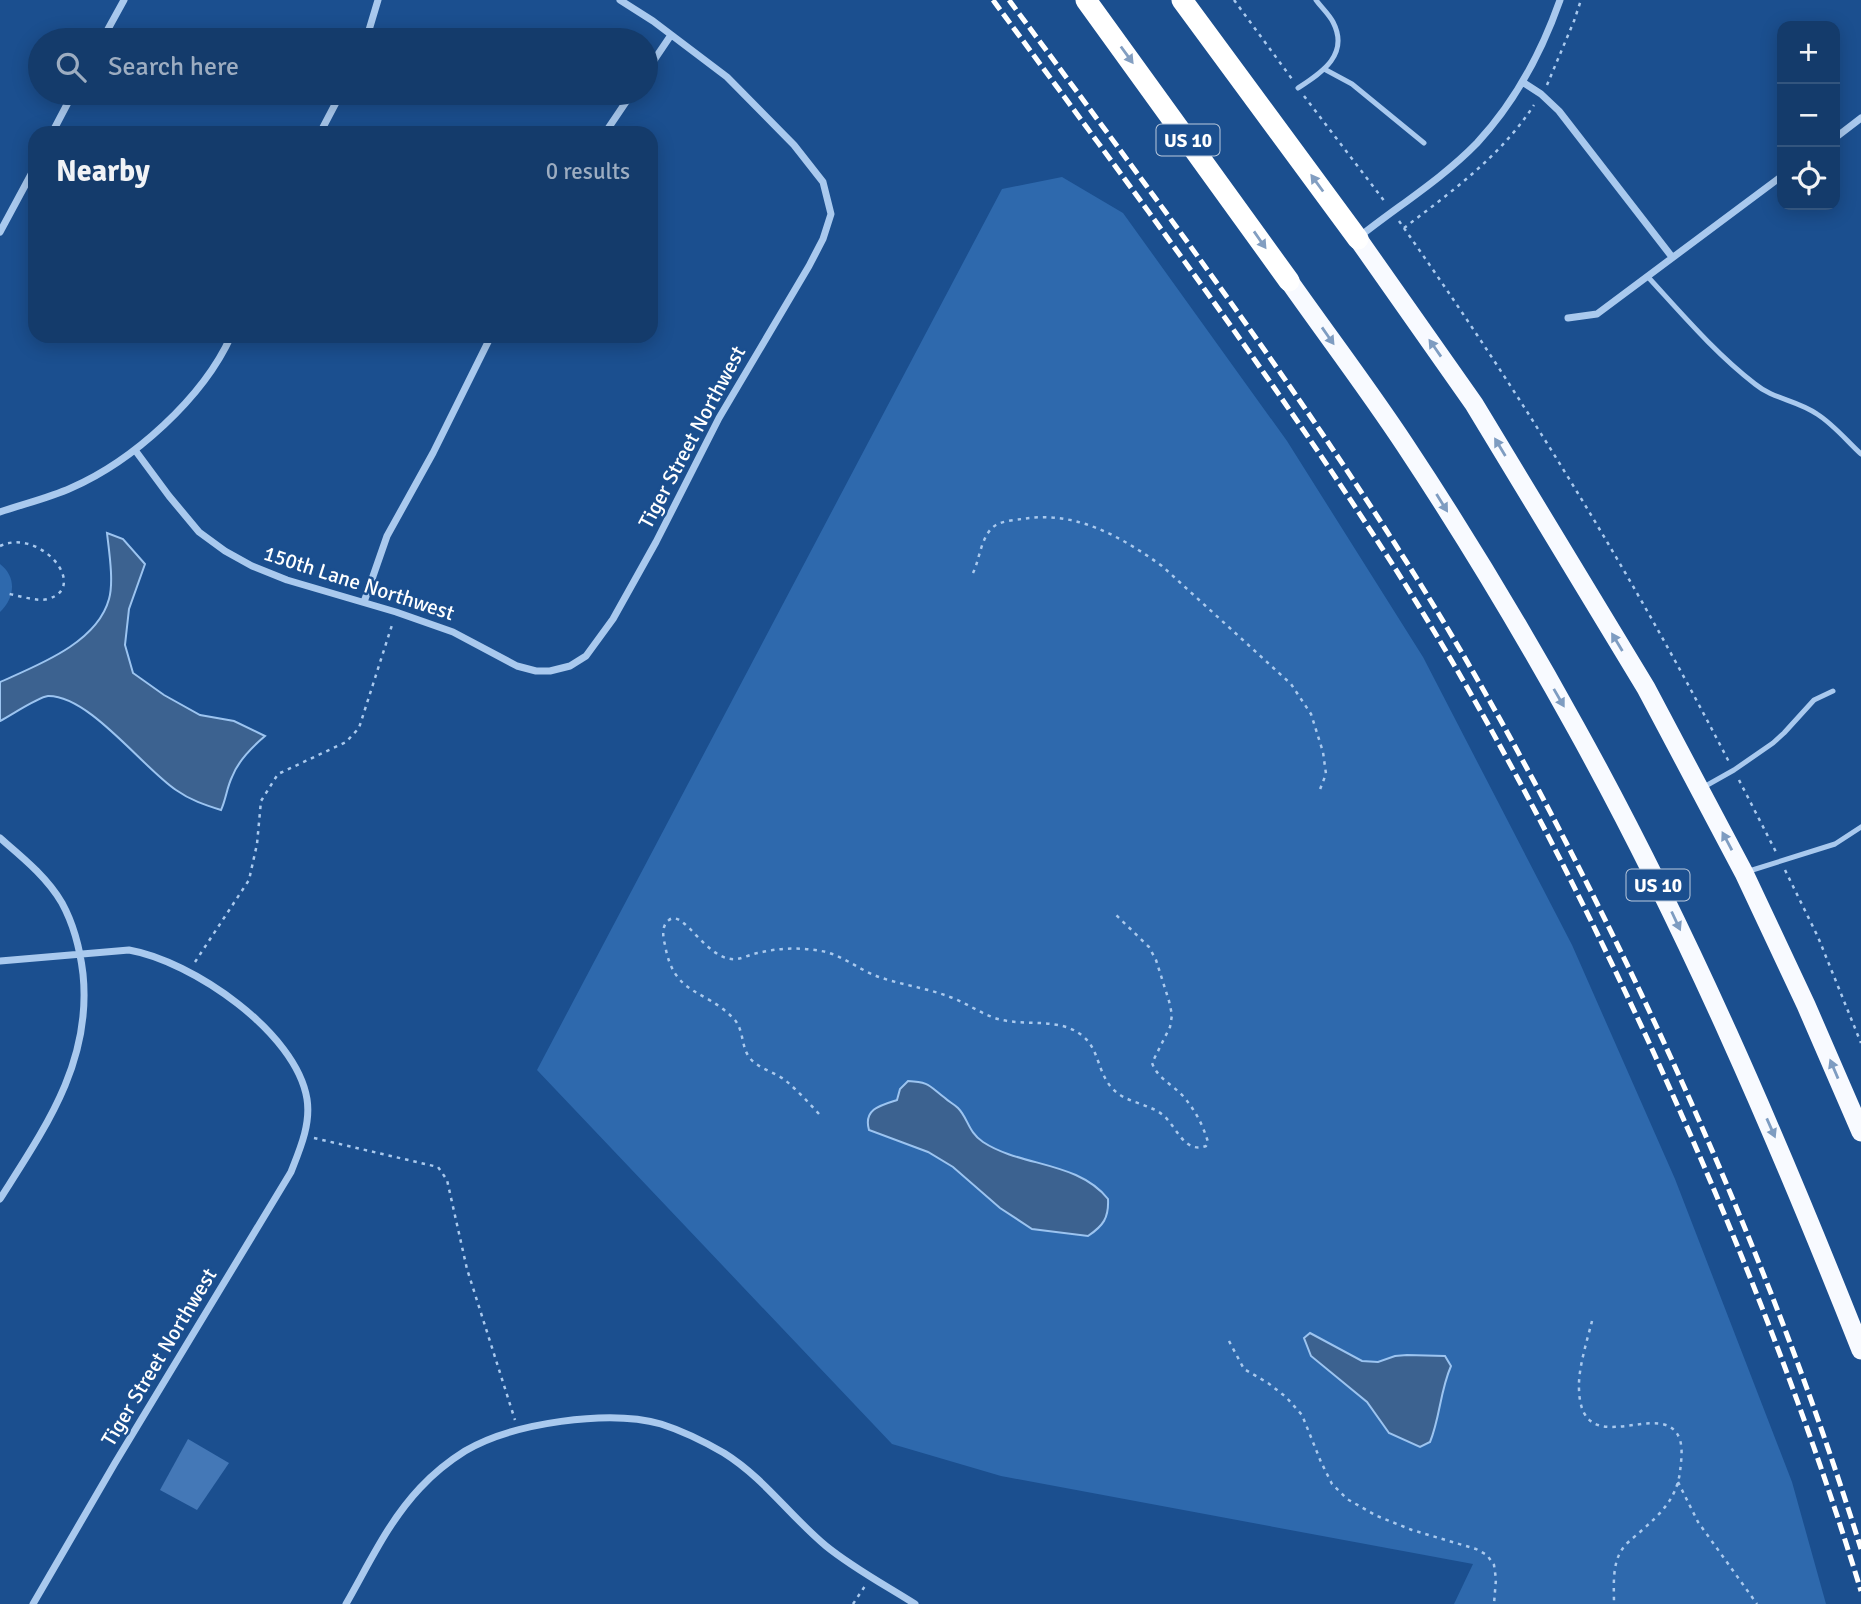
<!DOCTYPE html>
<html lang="en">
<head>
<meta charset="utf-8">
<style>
  :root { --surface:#143b6b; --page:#214673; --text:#f1f3f6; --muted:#9dadc1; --line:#33557e }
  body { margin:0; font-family:Signika,sans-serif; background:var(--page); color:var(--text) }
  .controls { position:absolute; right:21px; top:21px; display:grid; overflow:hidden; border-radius:14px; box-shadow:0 4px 18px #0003 }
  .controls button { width:63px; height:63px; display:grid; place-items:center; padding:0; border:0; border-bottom:2px solid var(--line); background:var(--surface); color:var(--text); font:35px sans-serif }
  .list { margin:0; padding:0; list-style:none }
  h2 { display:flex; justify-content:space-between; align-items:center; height:91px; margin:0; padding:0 28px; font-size:30px }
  h2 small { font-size:23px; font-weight:400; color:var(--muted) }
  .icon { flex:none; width:38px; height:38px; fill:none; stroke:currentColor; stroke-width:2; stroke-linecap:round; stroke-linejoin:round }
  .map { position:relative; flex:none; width:1861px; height:1604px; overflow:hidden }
  .search { position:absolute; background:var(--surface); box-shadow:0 4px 18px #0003; left:28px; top:28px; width:630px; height:77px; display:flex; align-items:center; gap:18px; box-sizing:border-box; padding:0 24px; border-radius:38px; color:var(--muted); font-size:26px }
  .panel { position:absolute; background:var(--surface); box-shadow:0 4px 18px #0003; left:28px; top:126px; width:630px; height:217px; border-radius:21px }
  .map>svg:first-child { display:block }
  .green { fill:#2e69ad }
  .water { fill:#3c6290; stroke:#9cc4f0; stroke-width:2 }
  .building { fill:#4478b7 }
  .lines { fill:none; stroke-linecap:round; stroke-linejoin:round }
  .path { stroke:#a9c9ee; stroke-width:2.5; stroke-dasharray:3.5 5; stroke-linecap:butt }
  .service { stroke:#a9c9ee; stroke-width:5 }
  .minor { stroke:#a9c9ee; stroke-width:7 }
  .trunk { stroke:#f8faff; stroke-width:19 }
  .motorway { stroke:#fff; stroke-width:21 }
  .rail { stroke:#fff; stroke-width:5; stroke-dasharray:12 5; stroke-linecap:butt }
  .oneway { fill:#829ec1 }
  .oneway2 { fill:#7e9cc1 }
  .labels { text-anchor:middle; stroke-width:5; stroke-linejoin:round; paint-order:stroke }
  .shield { fill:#1b4f8f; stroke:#bbcadd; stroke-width:2 }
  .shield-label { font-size:19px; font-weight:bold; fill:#fff }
  .street-label { font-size:21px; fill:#fff; stroke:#1b4f8f }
</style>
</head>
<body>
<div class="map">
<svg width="1861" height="1604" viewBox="0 0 1861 1604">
  <rect width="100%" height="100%" fill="#1b4f8f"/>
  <!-- green -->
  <path class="green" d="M 1062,177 L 1123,213 L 1287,441 L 1423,657 L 1572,945 L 1675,1179 L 1792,1482 L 1826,1604 L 1454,1604 L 1473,1564 L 1001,1476 L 892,1444 L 537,1070 L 1002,189 Z
    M 0,564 C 17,577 15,598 0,612 Z"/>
  <!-- water -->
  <path class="water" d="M 107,533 L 123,539 L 145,564 L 129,609 L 125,645 L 133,673 L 164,695 L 200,715 L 234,721 L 265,736 C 252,747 238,761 232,777 C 227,787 226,799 221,810 C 205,805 190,800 176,790 C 143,768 89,695 48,696 C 38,697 10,716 0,721 L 0,682 C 38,665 97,643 109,599 C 114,582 109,551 107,533 Z
    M 908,1081 C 930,1082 929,1086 945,1098 C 949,1102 954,1104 958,1108 C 968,1118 968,1132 983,1142 C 1021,1167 1078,1161 1108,1199 C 1109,1218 1103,1226 1088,1236 L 1032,1229 L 1000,1208 L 953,1167 L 928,1152 L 869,1130 C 863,1109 881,1105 897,1100 L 900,1089 Z
    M 1310,1333 L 1362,1361 L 1378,1362 L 1395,1356 L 1407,1355 L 1445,1356 L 1451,1366 C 1440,1391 1440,1418 1430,1442 L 1420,1447 L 1389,1433 L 1367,1402 L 1311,1356 L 1304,1338 Z"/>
  <!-- building -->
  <path class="building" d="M 188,1439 L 229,1463 L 197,1510 L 160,1490 Z"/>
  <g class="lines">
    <!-- path -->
    <path class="path" d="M 1234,0 L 1292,79
      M 1547,85 L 1574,21 L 1581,0
      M 1304,96 L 1385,202
      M 1399,221 C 1521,394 1632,574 1729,762
      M 1404,228 C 1451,192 1501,156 1534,105
      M 0,546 C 40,527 90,587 48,599 C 36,602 17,595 5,593
      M 973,573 C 980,559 981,534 996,525 C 1003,521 1014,520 1022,519 C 1075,510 1120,536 1162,566 L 1291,684 L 1311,714 L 1323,752 L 1326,774 L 1319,792
      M 1739,780 L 1776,852
      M 1785,870 L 1818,937 L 1861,1043
      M 195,962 L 249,880 L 257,844 L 261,801 L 278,774 L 346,742 L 359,728 L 392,625
      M 819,1114 C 808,1102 797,1090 785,1080 C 774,1072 757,1068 749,1057 C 741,1046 744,1030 734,1019 C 705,988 674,997 665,945 C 663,937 661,926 669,920 C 684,908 707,963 737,959 C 744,958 751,954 758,953 C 778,948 800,947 821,951 C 841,954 859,970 879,977 C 902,985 927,988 950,997 C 967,1003 981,1014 998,1019 C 1026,1027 1062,1016 1085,1038 C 1099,1051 1098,1073 1112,1088 C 1125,1103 1148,1103 1163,1115 C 1177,1127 1184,1154 1206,1146 L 1208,1142 C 1203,1125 1195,1110 1183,1096 C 1172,1084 1158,1079 1152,1063 L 1170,1027 L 1172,1015 L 1169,1001 L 1156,960 L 1149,947 L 1113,912
      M 314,1138 L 438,1167 L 447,1180 L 467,1269 L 515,1420
      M 1592,1321 C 1587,1341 1578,1369 1579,1389 C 1581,1466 1665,1394 1680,1440 C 1683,1450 1681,1462 1680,1472 C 1676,1500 1660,1514 1640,1532 C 1633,1538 1625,1544 1621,1551 C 1612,1566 1614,1587 1614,1604
      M 1229,1341 L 1244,1369 L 1268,1383 L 1286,1397 L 1302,1415 L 1321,1462 L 1332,1484 L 1347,1499 L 1377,1516 L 1412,1530 L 1476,1549 L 1487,1555 L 1494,1565 L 1496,1579 L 1494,1604
      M 1678,1482 L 1698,1522 L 1757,1604
      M 853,1604 L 865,1586"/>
    <!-- service -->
    <path class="service" d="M 1326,70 L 1352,84 L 1424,143
      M 1298,88 C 1321,73 1350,55 1333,22 C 1329,14 1321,7 1316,0
      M 1648,277 C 1682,314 1715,353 1755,384 C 1773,399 1797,400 1817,414 C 1833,424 1847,441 1861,454
      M 1702,788 L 1734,770 L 1773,743 L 1784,733 L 1814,700 L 1833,691
      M 1746,872 L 1835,844 L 1861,827"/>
    <!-- minor -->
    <path class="minor" d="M 102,40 L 124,0
      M 366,40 L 378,0
      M 646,72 L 671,35
      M 1524,83 L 1541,94 L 1559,111 L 1672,257
      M 52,133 L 73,93
      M 320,133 L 341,93
      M 605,133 L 632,93
      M 1835,138 L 1861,118
      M 0,232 L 35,167
      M 1359,237 C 1398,206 1442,179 1477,143 C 1516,101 1541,54 1560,0
      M 1568,318 L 1597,314 L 1782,176
      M 135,450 L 169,496 L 199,532 L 225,551 L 252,566 L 287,580 L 396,612 L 453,632 L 517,666 L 536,671 L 550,671 L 570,666 L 586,656 L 613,619 L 656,542 L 719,418 L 809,266 L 823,239 L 831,214 L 823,182 L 794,145 L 727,77 L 653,21 L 620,0
      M 0,512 C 23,504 49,498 71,488 C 133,461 203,398 231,336
      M 364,602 L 387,536 L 433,453 L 491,336
      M 0,838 C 22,857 47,877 62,903 C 74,925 80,949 83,974 C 92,1062 45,1128 0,1199
      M 0,961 L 129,950 C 192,961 296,1032 307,1099 C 311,1124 300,1149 291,1172 L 115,1463 L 33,1604
      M 346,1604 C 369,1564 388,1522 420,1488 C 433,1474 449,1461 465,1451 C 512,1423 609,1409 661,1424 C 683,1431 705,1442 724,1453 C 764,1478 790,1516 826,1546 C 853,1568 885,1585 915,1604"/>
    <!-- trunk -->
    <path class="trunk" d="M 1358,239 L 1474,404 L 1646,688 L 1744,873 L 1806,1005 L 1861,1132
      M 1289,281 C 1327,335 1368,389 1405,445 C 1466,537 1523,632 1576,728 C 1687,928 1777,1138 1861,1350"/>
    <!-- motorway -->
    <path class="motorway" d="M 1086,0 L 1289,281
      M 1182,0 L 1358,239"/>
    <!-- rail -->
    <path class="rail" d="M 993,0 C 1134,192 1277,382 1405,584 C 1496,729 1574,881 1646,1036 C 1729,1216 1803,1401 1861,1591
      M 1009,0 C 1149,189 1291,378 1416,577 C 1498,708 1570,846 1637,985 C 1724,1168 1801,1356 1861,1549"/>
  </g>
  <!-- one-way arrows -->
  <defs><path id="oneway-solid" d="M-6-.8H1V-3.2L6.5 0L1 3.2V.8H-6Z" transform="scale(1.75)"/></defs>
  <g class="oneway">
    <use href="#oneway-solid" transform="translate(1127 55) rotate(54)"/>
    <use href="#oneway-solid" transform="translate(1317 183) rotate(-126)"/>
    <use href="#oneway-solid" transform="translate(1260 240) rotate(55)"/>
  </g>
  <g class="oneway2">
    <use href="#oneway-solid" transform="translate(1328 336) rotate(55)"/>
    <use href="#oneway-solid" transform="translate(1435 348) rotate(-125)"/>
    <use href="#oneway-solid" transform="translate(1500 447) rotate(-121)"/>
    <use href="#oneway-solid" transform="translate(1442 503) rotate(58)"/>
    <use href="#oneway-solid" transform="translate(1617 642) rotate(-121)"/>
    <use href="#oneway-solid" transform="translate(1559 698) rotate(60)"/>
    <use href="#oneway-solid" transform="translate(1727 841) rotate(-118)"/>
    <use href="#oneway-solid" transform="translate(1676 921) rotate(65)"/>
    <use href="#oneway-solid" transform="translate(1834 1069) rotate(-113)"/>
    <use href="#oneway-solid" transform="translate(1771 1128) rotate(66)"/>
  </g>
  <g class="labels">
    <!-- shield labels -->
    <g class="shield">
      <rect x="1156.5" y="124.5" width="63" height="31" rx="5"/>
      <rect x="1626.5" y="869.5" width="63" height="31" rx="5"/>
    </g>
    <g class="shield-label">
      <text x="1188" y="147">US 10</text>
      <text x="1658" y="892">US 10</text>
    </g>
    <!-- street labels -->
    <g class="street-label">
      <text transform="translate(692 437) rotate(-62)" y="7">Tiger Street Northwest</text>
      <text transform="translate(359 583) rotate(18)" y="7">150th Lane Northwest</text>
      <text transform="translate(159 1357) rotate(-59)" y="7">Tiger Street Northwest</text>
    </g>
  </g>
</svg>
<div class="controls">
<button>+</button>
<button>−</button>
<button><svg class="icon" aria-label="locate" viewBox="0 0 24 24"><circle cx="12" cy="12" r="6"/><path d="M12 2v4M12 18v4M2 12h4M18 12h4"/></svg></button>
</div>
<div class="search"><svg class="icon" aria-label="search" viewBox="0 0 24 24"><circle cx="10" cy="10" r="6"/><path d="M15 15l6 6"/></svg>Search here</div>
<section class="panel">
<h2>Nearby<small>0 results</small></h2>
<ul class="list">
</ul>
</section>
</div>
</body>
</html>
